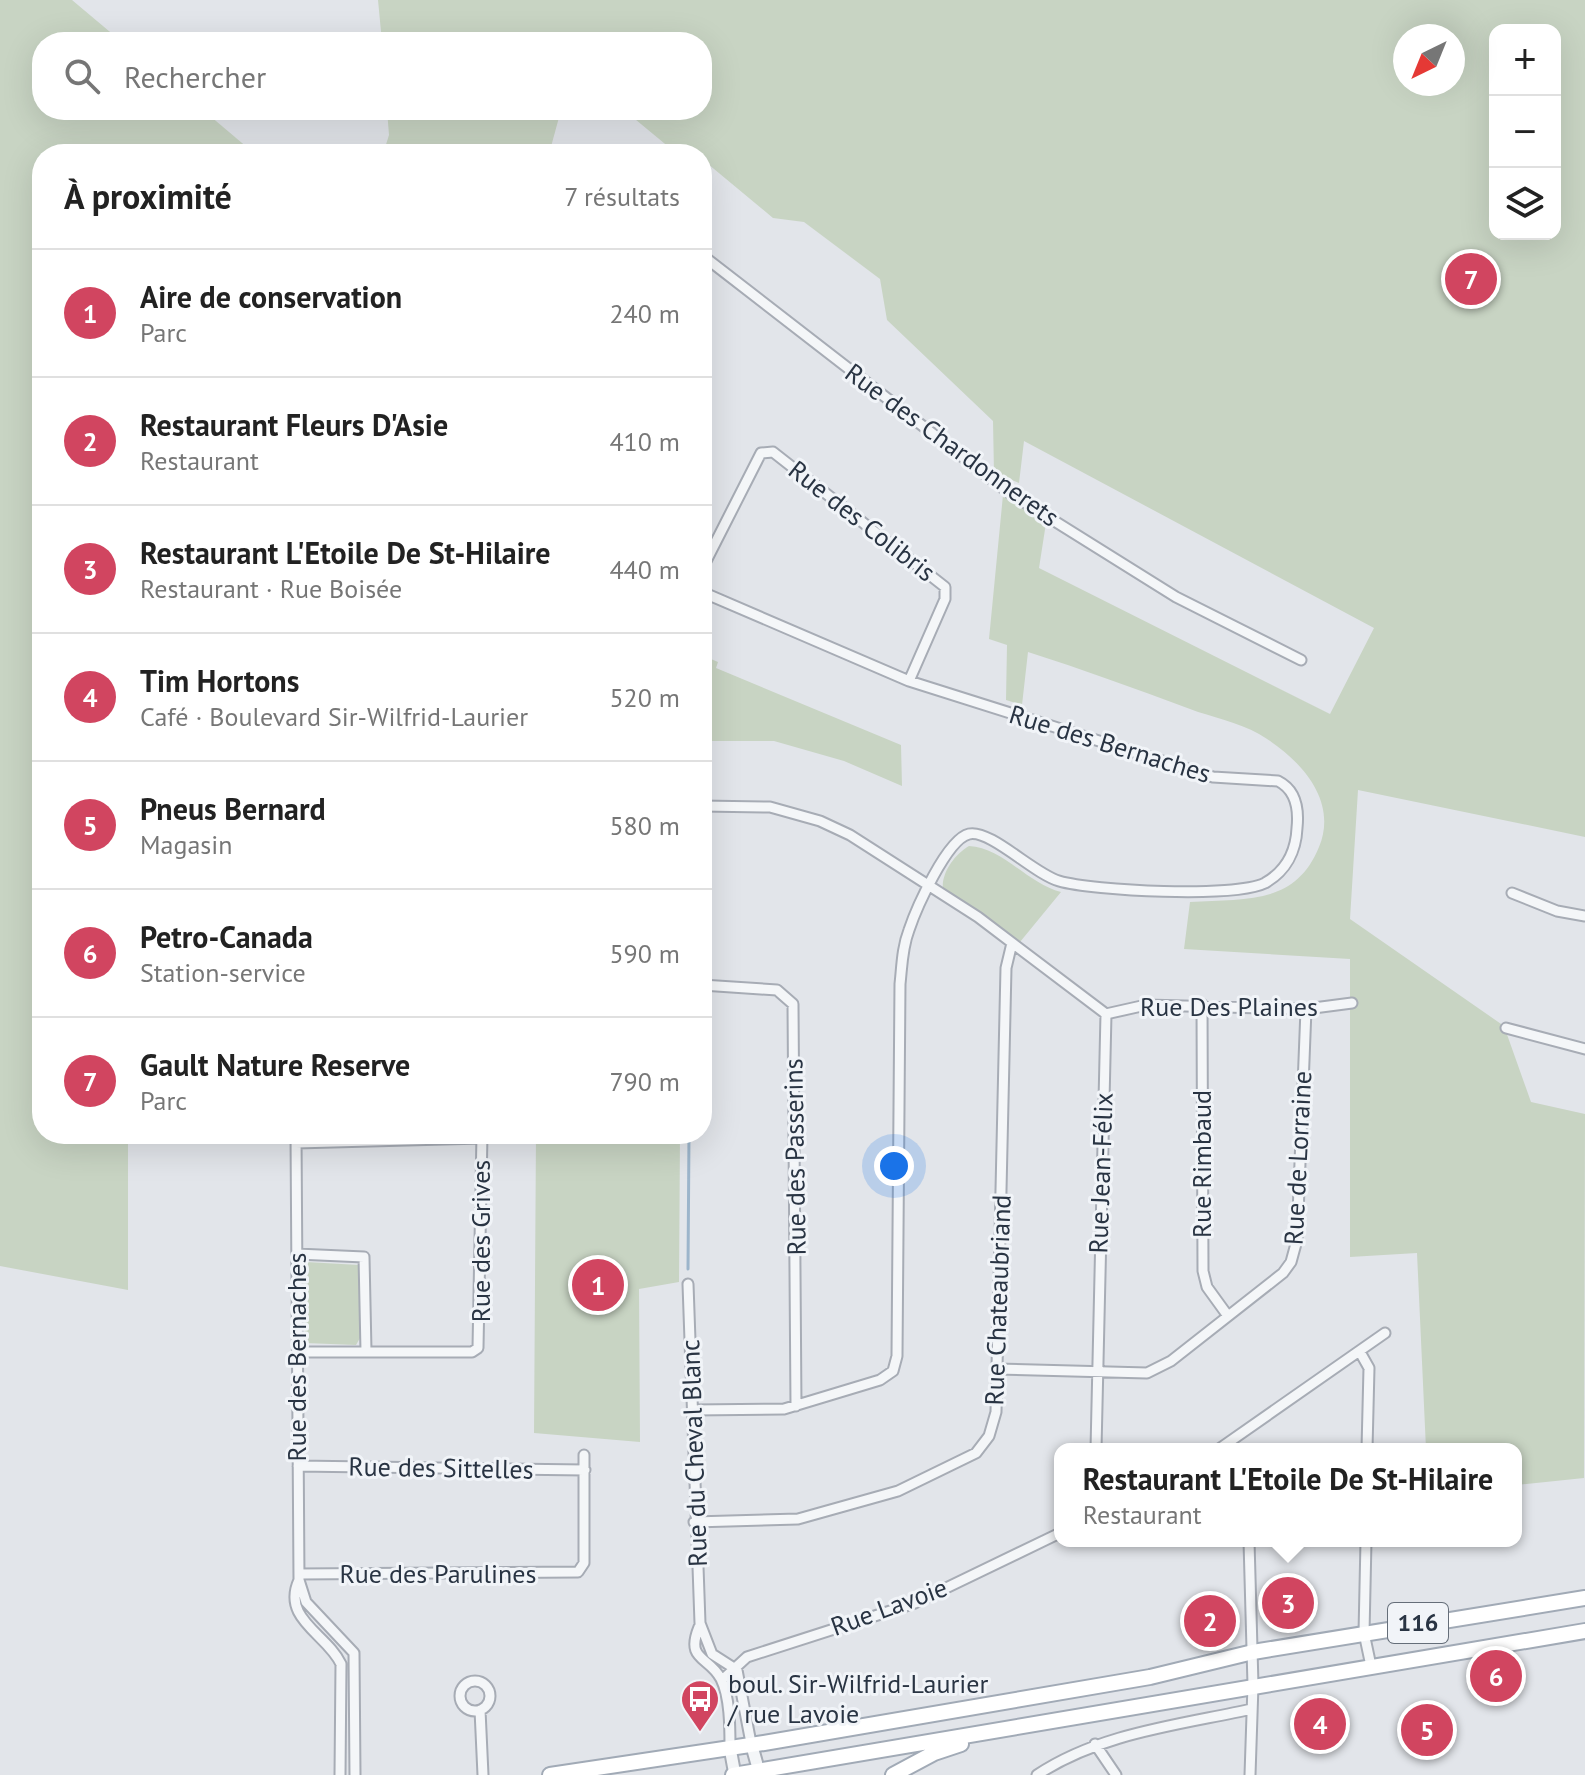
<!DOCTYPE html>
<html lang="fr">
<head>
<meta charset="utf-8">
<style>
  :root { --surface:#fff; --page:#f2f2f2; --text:#222; --muted:#767676; --line:#e0e0e0; --accent:#d14560 }
  body { margin:0; font-family:"PT Sans",sans-serif; background:var(--page); color:var(--text) }
  .controls { position:absolute; right:24px; top:24px; display:grid; overflow:hidden; border-radius:16px; box-shadow:0 8px 32px #0002 }
  .controls button { width:72px; height:72px; display:grid; place-items:center; padding:0; border:0; border-bottom:2px solid var(--line); background:var(--surface); color:var(--text); font:40px sans-serif }
  .compass { position:absolute; left:1393px; top:24px; width:72px; height:72px; border-radius:50%; background:var(--surface); box-shadow:0 8px 32px #0002; rotate:223deg }
  .you { position:absolute; left:894px; top:1166px; width:28px; height:28px; margin:-20px; border:6px solid #fff; border-radius:50%; background:#1a73e8; box-shadow:0 0 0 12px #1a73e833 }
  .badge { display:grid; place-items:center; width:52px; height:52px; border-radius:50%; background:var(--accent); color:#fff; font-size:26px; font-weight:700 }
  .pin { position:absolute; translate:-50% -50%; border:4px solid #fff; box-shadow:0 2px 8px #0006 }
  .popup { position:absolute; left:1054px; top:1443px; width:468px; height:104px; box-sizing:border-box; display:grid; place-content:center; border-radius:16px; background:var(--surface); filter:drop-shadow(0 2px 6px #0005); font-size:26px; white-space:nowrap; color:var(--muted) }
  .popup b { font-size:30px; color:var(--text) }
  .popup::after { content:''; position:absolute; left:50%; top:100%; margin-left:-16px; border:16px solid transparent; border-top-color:var(--surface) }
  .list { margin:0; padding:0; list-style:none }
  h2 { display:flex; justify-content:space-between; align-items:center; height:104px; margin:0; padding:0 32px; font-size:34px }
  h2 small { font-size:26px; font-weight:400; color:var(--muted) }
  .list li { display:grid; grid-template-columns:52px 1fr auto; gap:24px; align-items:center; box-sizing:border-box; height:128px; padding:0 32px; border-top:2px solid var(--line) }
  .list b { display:block; font-size:30px; white-space:nowrap }
  .list p { margin:0; font-size:26px; white-space:nowrap; color:var(--muted) }
  .list em { font-size:26px; font-style:normal; color:var(--muted) }
  .icon { flex:none; width:44px; height:44px; fill:none; stroke:currentColor; stroke-width:2; stroke-linecap:round; stroke-linejoin:round }
  .map { position:relative; flex:none; width:1585px; height:1775px; overflow:hidden }
  .search { position:absolute; background:var(--surface); box-shadow:0 8px 32px #0002; left:32px; top:32px; width:680px; height:88px; display:flex; align-items:center; gap:20px; box-sizing:border-box; padding:0 28px; border-radius:32px; color:var(--muted); font-size:30px }
  .panel { position:absolute; background:var(--surface); box-shadow:0 8px 32px #0002; left:32px; top:144px; width:680px; height:1000px; border-radius:32px }
  .map>svg:first-child { display:block }
  .green { fill:#c8d4c3; fill-rule:evenodd }
  .lines { fill:none; stroke-linecap:round; stroke-linejoin:round }
  .stream { stroke:#9cb5cb; stroke-width:3 }
  .minor-casing { stroke:#a7acb5; stroke-width:13 }
  .tertiary-casing { stroke:#a7acb5; stroke-width:15 }
  .primary-casing { stroke:#a1aab6; stroke-width:18 }
  .minor { stroke:#f4f6f8; stroke-width:9 }
  .tertiary { stroke:#f4f6f8; stroke-width:11 }
  .primary { stroke:#fff; stroke-width:14 }
  .labels { text-anchor:middle; stroke-width:6; stroke-linejoin:round; paint-order:stroke }
  .shield { fill:#f1f4f8; stroke:#656e79; stroke-width:2 }
  .shield-label { font-size:24px; font-weight:bold; fill:#293443 }
  .street-label { font-size:26px; fill:#293443; stroke:#f1f4f8 }
  .poi-label { font-size:26px; fill:#293443; stroke:#f1f4f8; text-anchor:start }
</style>
</head>
<body>
<div class="map">
<svg width="1585" height="1775" viewBox="0 0 1585 1775">
  <rect width="100%" height="100%" fill="#e2e5ea"/>
  <!-- green -->
  <path class="green" d="M 0,0 L 72,0 L 122,42 L 42,42 L 42,110 L 203,110 L 255,154 L 42,154 L 42,1134 L 128,1134 L 128,1290 L 0,1266 Z
    M 378,0 L 1585,0 L 1585,837 L 1358,790 L 1350,919 L 1504,1026 L 1531,1102 L 1585,1114 L 1584,1478 L 1516,1485 L 1516,1449 L 1426,1449 L 1417,1253 L 1350,1257 L 1350,959 L 1184,949 L 1190,902 C 1245,898 1295,906 1319,847 C 1339,799 1298,757 1259,734 C 1238,722 1211,717 1190,709 C 1136,689 1082,669 1028,652 L 1022,705 L 1006,700 L 1007,645 L 989,639 L 1003,495 L 1046,523 L 1039,568 L 1330,714 L 1374,628 L 1024,441 L 1019,483 L 994,473 L 993,421 L 887,320 L 880,279 L 804,222 L 773,218 L 702,159 L 702,154 L 690,149 L 676,153 L 624,110 L 702,110 L 702,42 L 382,42 ZM 1495,30 L 1555,30 L 1555,234 L 1495,234 ZM 1405,36 L 1453,36 L 1453,84 L 1405,84 Z
    M 387,110 L 561,110 L 549,154 L 383,154 L 389,135 Z
    M 711,659 L 718,662 L 716,668 L 901,745 L 902,786 L 844,761 L 774,741 L 702,741 L 702,679 Z
    M 969,846 C 1002,847 1028,884 1061,892 L 1020,942 L 943,889 C 941,873 955,854 969,846 Z
    M 536,1134 L 680,1134 L 679,1282 L 639,1289 L 640,1442 L 534,1433 Z
    M 306,1262 L 359,1265 L 360,1338 L 356,1345 L 305,1343 L 302,1269 Z"/>
  <g class="lines">
    <!-- stream -->
    <path class="stream" d="M 688,1269 L 689,1134"/>
    <!-- minor casing -->
    <g class="minor-casing">
      <path id="minor" d="M 702,255 L 1008,492 L 1176,597 L 1301,660
        M 702,569 L 761,453 L 773,452 L 945,587 L 945,599 L 909,681
        M 702,806 L 770,807 L 820,821 L 850,835 L 978,917 L 1106,1014
        M 1512,893 L 1557,911 L 1585,916
        M 702,985 L 777,990 L 793,1004 L 796,1406
        M 1202,1004 L 1203,1271 L 1207,1287 L 1228,1316
        M 1106,1014 L 1146,1005 L 1306,1009 L 1352,1003
        M 1506,1028 L 1585,1049
        M 296,1134 L 299,1580 L 306,1602 L 354,1653 L 355,1775
        M 296,1143 L 482,1138
        M 297,1254 L 364,1257 L 366,1351
        M 688,1284 L 700,1623 L 712,1654 L 737,1670 L 751,1743
        M 298,1352 L 472,1352 L 478,1348 L 482,1134
        M 1360,1352 L 1369,1368 L 1367,1449
        M 997,1369 L 1147,1373 L 1171,1361 L 1283,1273 L 1291,1262 L 1297,1240 L 1306,1009
        M 693,1410 L 784,1409 L 880,1380 L 893,1371 L 897,1356 L 900,984 C 902,966 902,948 909,930 C 916,909 947,839 969,834 C 990,829 1034,874 1059,881 C 1093,891 1235,898 1265,883 C 1286,871 1296,851 1297,828 C 1299,809 1296,790 1278,781 L 1213,777 L 909,681 L 702,592
        M 1096,1449 L 1106,1014
        M 1219,1449 L 1385,1333
        M 298,1466 L 585,1470
        M 694,1522 L 798,1519 L 898,1491 L 976,1453 L 989,1436 L 996,1412 L 1006,968 L 1012,943
        M 1249,1541 L 1253,1685 L 1250,1775
        M 1366,1541 L 1364,1633 L 1371,1666
        M 299,1574 L 578,1572 L 584,1563 L 584,1455
        M 299,1580 C 281,1619 327,1634 341,1664 L 340,1775
        M 699,1627 C 685,1661 709,1656 721,1679 C 730,1697 730,1727 730,1748
        M 722,1680 L 747,1657 L 915,1603 L 1060,1533
        M460 1696a15 15 0 1 1 30 0a15 15 0 1 1-30 0Z
        M 480,1710 L 483,1775
        M 1095,1744 L 1116,1775
        M 1037,1775 C 1100,1733 1179,1725 1252,1709"/>
    </g>
    <!-- tertiary casing -->
    <g class="tertiary-casing">
      <path id="tertiary" d="M 751,1743 L 760,1775
        M 730,1748 L 735,1775"/>
    </g>
    <!-- primary casing -->
    <g class="primary-casing">
      <path id="primary" d="M 550,1775 L 764,1743 L 1150,1677 L 1253,1652 L 1585,1598
        M 733,1775 L 1585,1631
        M 893,1775 L 934,1753 L 961,1744"/>
    </g>
    <!-- minor -->
    <use href="#minor" class="minor"/>
    <!-- tertiary -->
    <use href="#tertiary" class="tertiary"/>
    <!-- primary -->
    <use href="#primary" class="primary"/>
  </g>
  <!-- icons -->
  <defs>
    <g id="bus-pin" transform="scale(2)"><path d="M0 17L-7.5 6A9.5 9.5 0 1 1 7.5 6Z" fill="#d14560" stroke="#f1f4f8"/><path d="M-5-6H5V4H4V6H2V4H-2V6H-4V4H-5ZM-3.5-4V0h7V-4ZM-3.5 1.2v1.5H-2V1.2ZM2 1.2v1.5H3.5V1.2Z" fill="#fff"/></g>
  </defs>
  <g fill-rule="evenodd">
    <use href="#bus-pin" x="700" y="1699"/>
  </g>
  <g class="labels">
    <!-- shield labels -->
    <rect class="shield" x="1388" y="1603" width="60" height="40" rx="6"/>
    <g class="shield-label">
      <text x="1418" y="1631">116</text>
    </g>
    <!-- street labels -->
    <g class="street-label">
      <text transform="translate(952 445) rotate(36)" y="9">Rue des Chardonnerets</text>
      <text transform="translate(862 521) rotate(38)" y="9">Rue des Colibris</text>
      <text transform="translate(1110 744) rotate(17)" y="9">Rue des Bernaches</text>
      <text x="1229" y="1016">Rue Des Plaines</text>
      <text transform="translate(795 1157) rotate(-91)" y="9">Rue des Passerins</text>
      <text transform="translate(1298 1158) rotate(-87)" y="9">Rue de Lorraine</text>
      <text transform="translate(1202 1164) rotate(-90)" y="9">Rue Rimbaud</text>
      <text transform="translate(1101 1173) rotate(-88)" y="9">Rue Jean-Félix</text>
      <text transform="translate(481 1241) rotate(-90)" y="9">Rue des Grives</text>
      <text transform="translate(998 1300) rotate(-88)" y="9">Rue Chateaubriand</text>
      <text transform="translate(297 1357) rotate(-90)" y="9">Rue des Bernaches</text>
      <text transform="translate(694 1453) rotate(-92)" y="9">Rue du Cheval Blanc</text>
      <text transform="translate(441 1468) rotate(1)" y="9">Rue des Sittelles</text>
      <text x="438" y="1583">Rue des Parulines</text>
      <text transform="translate(889 1607) rotate(-20)" y="9">Rue Lavoie</text>
    </g>
    <!-- poi labels -->
    <g class="poi-label">
      <text x="728" y="1693">boul. Sir-Wilfrid-Laurier<tspan x="728" dy="30">/ rue Lavoie</tspan></text>
    </g>
  </g>
</svg>
<div class="controls">
<button>+</button>
<button>−</button>
<button><svg class="icon" aria-label="layers" viewBox="0 0 24 24"><path d="M12 4l9 5-9 5-9-5zM3 14l9 5 9-5"/></svg></button>
</div>
<svg class="compass" viewBox="-18 -18 36 36"><path d="M0-13l5 13h-10z" fill="#e53935"/><path d="M0 13l5-13h-10z" fill="#767676"/></svg>
<div class="you"></div>
<div class="pin badge" style="left:598px;top:1285px">1</div>
<div class="pin badge" style="left:1210px;top:1621px">2</div>
<div class="pin badge" style="left:1288px;top:1603px">3</div>
<div class="popup"><b>Restaurant L'Etoile De St-Hilaire</b>Restaurant</div>
<div class="pin badge" style="left:1320px;top:1724px">4</div>
<div class="pin badge" style="left:1427px;top:1730px">5</div>
<div class="pin badge" style="left:1496px;top:1676px">6</div>
<div class="pin badge" style="left:1471px;top:279px">7</div>
<div class="search"><svg class="icon" aria-label="search" viewBox="0 0 24 24"><circle cx="10" cy="10" r="6"/><path d="M15 15l6 6"/></svg>Rechercher</div>
<section class="panel">
<h2>À proximité<small>7 résultats</small></h2>
<ul class="list">
<li><span class="badge">1</span><div><b>Aire de conservation</b><p>Parc</p></div><em>240 m</em></li>
<li><span class="badge">2</span><div><b>Restaurant Fleurs D'Asie</b><p>Restaurant</p></div><em>410 m</em></li>
<li><span class="badge">3</span><div><b>Restaurant L'Etoile De St-Hilaire</b><p>Restaurant · Rue Boisée</p></div><em>440 m</em></li>
<li><span class="badge">4</span><div><b>Tim Hortons</b><p>Café · Boulevard Sir-Wilfrid-Laurier</p></div><em>520 m</em></li>
<li><span class="badge">5</span><div><b>Pneus Bernard</b><p>Magasin</p></div><em>580 m</em></li>
<li><span class="badge">6</span><div><b>Petro-Canada</b><p>Station-service</p></div><em>590 m</em></li>
<li><span class="badge">7</span><div><b>Gault Nature Reserve</b><p>Parc</p></div><em>790 m</em></li>
</ul>
</section>
</div>
</body>
</html>
